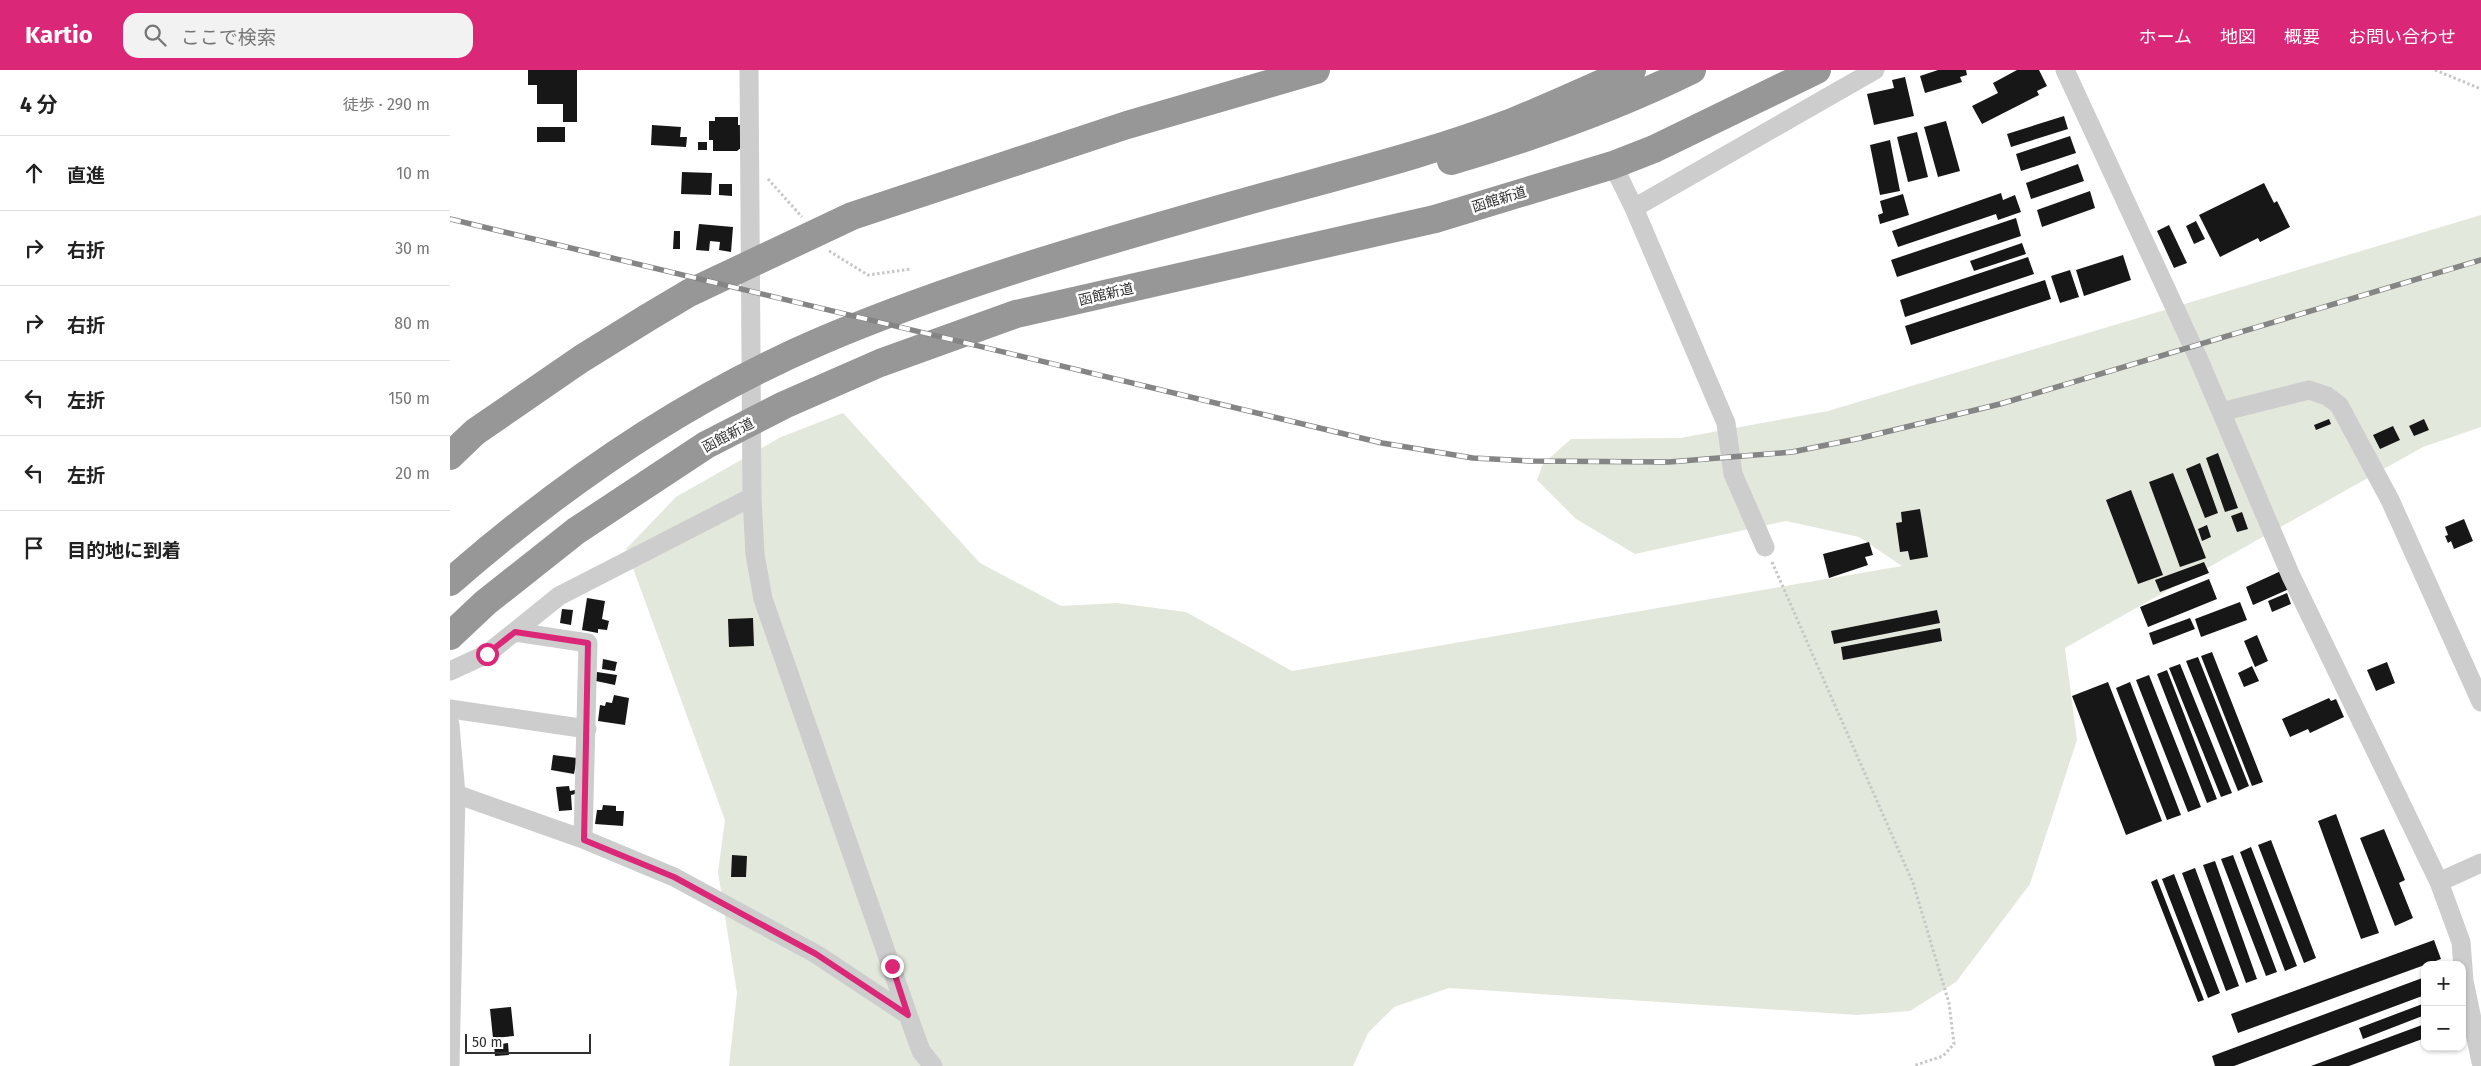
<!DOCTYPE html>
<html lang="ja">
<head>
<meta charset="utf-8">
<style>
  :root { --surface:#fff; --page:#f2f2f2; --text:#222; --muted:#767676; --line:#e0e0e0; --accent:#db2777 }
  body { margin:0; font-family:"Fira Sans","Noto Sans JP",sans-serif; background:var(--page); color:var(--text) }
  .controls { position:absolute; right:15px; bottom:15px; display:grid; overflow:hidden; border-radius:10px; box-shadow:0 1px 4px #0004 }
  .controls button { width:45px; height:45px; display:grid; place-items:center; padding:0; border:0; border-bottom:1px solid var(--line); background:var(--surface); color:var(--text); font:25px sans-serif }
  .scale { position:absolute; left:15px; bottom:12px; width:126px; box-sizing:border-box; padding-left:5px; border:2px solid #303030; border-top:0; font-size:14px; line-height:18px; white-space:nowrap; color:#303030; -webkit-text-stroke:4px #fff; paint-order:stroke }
  .stop { position:absolute; width:15px; height:15px; margin:-11px; border:4px solid #db2777; border-radius:50%; background:#fff }
  .stop.end { background:#db2777; border-color:#fff; box-shadow:0 1px 5px #0008 }
  .list { margin:0; padding:0; list-style:none }
  h2 { display:flex; justify-content:space-between; align-items:center; height:65px; margin:0; padding:0 20px; font-size:21px }
  h2 small { font-size:16px; font-weight:400; color:var(--muted) }
  .list li { display:grid; grid-template-columns:32px 1fr auto; gap:15px; align-items:center; box-sizing:border-box; height:75px; padding:0 20px; border-top:1px solid var(--line) }
  .list b { display:block; font-size:19px; white-space:nowrap }
  .list em { font-size:16px; font-style:normal; color:var(--muted) }
  .icon { flex:none; width:28px; height:28px; fill:none; stroke:currentColor; stroke-width:2; stroke-linecap:round; stroke-linejoin:round }
  .map { position:relative; flex:none; width:2031px; height:996px; overflow:hidden }
  header { display:flex; align-items:center; gap:30px; box-sizing:border-box; height:70px; padding:0 25px; background:var(--accent); color:#fff }
  header strong { font-size:24px }
  nav { display:flex; gap:28px; margin-inline-start:auto; font-size:18px }
  .search { width:350px; height:45px; background:var(--page); display:flex; align-items:center; gap:12px; box-sizing:border-box; padding:0 18px; border-radius:15px; color:var(--muted); font-size:19px }
  main { display:flex }
  aside { flex:1; background:var(--surface) }
  .map>svg:first-child { display:block }
  .green { fill:#e3e8dd }
  .building { fill:#171717 }
  .lines { fill:none; stroke-linecap:round; stroke-linejoin:round }
  .path { stroke:#c7c7c7; stroke-width:3; stroke-dasharray:2.5 2.5; stroke-linecap:butt }
  .minor { stroke:#cdcdcd; stroke-width:19 }
  .highway { stroke:#979797; stroke-width:28 }
  .rail-casing { stroke:#858585; stroke-width:5.5 }
  .rail { stroke:#fff; stroke-width:4; stroke-dasharray:11; stroke-linecap:butt }
  .route { stroke:#db2777; stroke-width:6 }
  .labels { text-anchor:middle; stroke-width:5; stroke-linejoin:round; paint-order:stroke }
  .street-label { font-size:14px; fill:#303030; stroke:#fff }
</style>
</head>
<body>
<header>
<strong>Kartio</strong>
<div class="search"><svg class="icon" aria-label="search" viewBox="0 0 24 24"><circle cx="10" cy="10" r="6"/><path d="M15 15l6 6"/></svg>ここで検索</div>
<nav><a>ホーム</a><a>地図</a><a>概要</a><a>お問い合わせ</a></nav>
</header>
<main>
<aside>
<h2>4 分<small>徒歩 · 290 m</small></h2>
<ul class="list">
<li><svg class="icon" aria-label="ahead" viewBox="0 0 24 24"><path d="M12 20V5M6 11l6-6 6 6"/></svg><div><b>直進</b></div><em>10 m</em></li>
<li><svg class="icon" aria-label="right" viewBox="0 0 24 24"><path d="M7 20v-9h11M14 6l5 5-5 5"/></svg><div><b>右折</b></div><em>30 m</em></li>
<li><svg class="icon" aria-label="right" viewBox="0 0 24 24"><path d="M7 20v-9h11M14 6l5 5-5 5"/></svg><div><b>右折</b></div><em>80 m</em></li>
<li><svg class="icon" aria-label="left" viewBox="0 0 24 24"><path d="M17 20v-9H6M10 6l-5 5 5 5"/></svg><div><b>左折</b></div><em>150 m</em></li>
<li><svg class="icon" aria-label="left" viewBox="0 0 24 24"><path d="M17 20v-9H6M10 6l-5 5 5 5"/></svg><div><b>左折</b></div><em>20 m</em></li>
<li><svg class="icon" aria-label="arrive" viewBox="0 0 24 24"><path d="M6 21V4h12l-3 4 3 4H6"/></svg><div><b>目的地に到着</b></div></li>
</ul>
</aside>
<div class="map">
<svg width="2031" height="996" viewBox="0 0 2031 996">
  <rect width="100%" height="100%" fill="#fff"/>
  <!-- green -->
  <path class="green" d="M 2031,145 L 2031,357 L 1973,377 L 1615,578 L 1627,670 L 1580,814 L 1506,912 L 1460,941 L 1407,945 L 999,918 L 944,937 L 918,963 L 903,996 L 279,996 L 287,923 L 268,802 L 275,750 L 176,479 L 226,427 L 331,367 L 393,343 L 530,493 L 611,536 L 667,533 L 736,542 L 842,601 L 1452,496 L 1409,467 L 1336,451 L 1185,484 L 1126,449 L 1087,410 L 1093,394 L 1121,369 L 1230,368 L 1378,341 Z"/>
  <!-- building -->
  <path class="building" d="M 78,0 L 127,0 L 127,52 L 113,52 L 113,34 L 87,34 L 87,15 L 78,15 Z
    M 1488,0 L 1516,0 L 1517,5 L 1510,7 L 1512,12 L 1475,23 L 1470,6 Z
    M 1567,0 L 1589,0 L 1597,16 L 1587,21 L 1589,25 L 1532,54 L 1522,36 L 1548,23 L 1543,13 Z
    M 1455,7 L 1464,46 L 1424,55 L 1417,24 L 1444,18 L 1442,10 Z
    M 1614,46 L 1618,59 L 1561,77 L 1557,64 Z
    M 265,47 L 288,47 L 288,55 L 292,55 L 292,77 L 287,81 L 263,81 L 263,70 L 259,70 L 259,51 L 265,51 Z
    M 1496,51 L 1510,101 L 1488,107 L 1474,57 Z
    M 202,55 L 231,57 L 230,67 L 237,67 L 236,77 L 201,75 Z
    M 87,57 L 115,57 L 115,72 L 87,72 Z
    M 1467,62 L 1478,107 L 1458,112 L 1447,67 Z
    M 1620,66 L 1626,83 L 1571,101 L 1566,84 Z
    M 1440,70 L 1450,121 L 1430,125 L 1420,75 Z
    M 248,72 L 257,72 L 257,80 L 248,80 Z
    M 1628,94 L 1634,111 L 1581,129 L 1576,113 Z
    M 232,102 L 262,103 L 261,125 L 231,124 Z
    M 1814,113 L 1824,133 L 1827,131 L 1840,157 L 1810,172 L 1808,168 L 1770,187 L 1749,145 Z
    M 269,114 L 282,114 L 282,126 L 269,125 Z
    M 1640,121 L 1645,138 L 1592,157 L 1587,140 Z
    M 1551,123 L 1553,130 L 1565,125 L 1571,142 L 1548,150 L 1546,144 L 1448,177 L 1442,161 Z
    M 1453,124 L 1459,145 L 1430,154 L 1428,145 L 1433,143 L 1430,131 Z
    M 1566,148 L 1571,166 L 1447,207 L 1441,190 Z
    M 1746,151 L 1755,169 L 1744,174 L 1736,156 Z
    M 249,154 L 283,157 L 281,182 L 269,180 L 270,172 L 260,171 L 259,181 L 246,180 Z
    M 1719,155 L 1737,193 L 1724,198 L 1707,161 Z
    M 224,161 L 230,161 L 230,179 L 223,179 Z
    M 1572,173 L 1576,184 L 1524,201 L 1520,191 Z
    M 1673,185 L 1681,210 L 1634,226 L 1626,200 Z
    M 1578,187 L 1584,204 L 1455,247 L 1450,230 Z
    M 1620,200 L 1629,227 L 1610,233 L 1601,206 Z
    M 1595,210 L 1601,229 L 1461,275 L 1455,256 Z
    M 1879,349 L 1881,354 L 1866,360 L 1864,355 Z
    M 1974,349 L 1979,360 L 1964,366 L 1959,356 Z
    M 1943,356 L 1950,370 L 1930,379 L 1923,365 Z
    M 1768,383 L 1788,438 L 1775,442 L 1756,388 Z
    M 1750,393 L 1768,443 L 1755,448 L 1736,399 Z
    M 1723,403 L 1756,488 L 1730,497 L 1699,412 Z
    M 1681,420 L 1713,505 L 1688,514 L 1656,430 Z
    M 1470,439 L 1478,487 L 1460,490 L 1458,481 L 1450,482 L 1446,453 L 1452,452 L 1451,442 Z
    M 1792,442 L 1798,459 L 1787,462 L 1781,446 Z
    M 2014,449 L 2023,471 L 2004,479 L 2001,471 L 1998,473 L 1995,466 L 1998,465 L 1995,457 Z
    M 1757,455 L 1761,467 L 1752,471 L 1748,459 Z
    M 1419,472 L 1423,485 L 1415,487 L 1418,495 L 1379,508 L 1373,484 Z
    M 1754,492 L 1759,503 L 1710,522 L 1705,510 Z
    M 1831,501 L 1839,519 L 1803,535 L 1796,517 Z
    M 1759,509 L 1767,529 L 1698,557 L 1690,537 Z
    M 1837,523 L 1841,534 L 1822,542 L 1818,531 Z
    M 137,528 L 155,531 L 152,549 L 159,551 L 157,560 L 148,559 L 148,563 L 132,560 Z
    M 1790,532 L 1797,550 L 1751,567 L 1745,549 Z
    M 112,539 L 123,540 L 121,555 L 110,553 Z
    M 1487,540 L 1490,553 L 1384,574 L 1381,561 Z
    M 303,548 L 304,576 L 279,577 L 278,549 Z
    M 1740,548 L 1745,559 L 1703,575 L 1699,563 Z
    M 1490,558 L 1492,571 L 1393,590 L 1391,577 Z
    M 1807,565 L 1818,591 L 1805,597 L 1794,571 Z
    M 1762,582 L 1813,712 L 1802,716 L 1751,586 Z
    M 1748,587 L 1799,716 L 1788,721 L 1736,591 Z
    M 153,589 L 167,592 L 165,601 L 152,599 Z
    M 1937,592 L 1945,613 L 1926,621 L 1917,600 Z
    M 1730,594 L 1782,723 L 1771,727 L 1719,598 Z
    M 1802,596 L 1809,611 L 1794,617 L 1788,603 Z
    M 1717,600 L 1767,729 L 1757,733 L 1707,604 Z
    M 147,602 L 167,605 L 165,615 L 146,611 Z
    M 1699,605 L 1751,737 L 1738,742 L 1686,610 Z
    M 1658,612 L 1712,751 L 1676,765 L 1622,626 Z
    M 1680,612 L 1731,745 L 1717,750 L 1666,618 Z
    M 164,625 L 179,628 L 175,655 L 148,651 L 150,635 L 155,636 L 156,632 L 162,633 Z
    M 1879,628 L 1881,631 L 1886,629 L 1894,647 L 1860,663 L 1858,659 L 1840,667 L 1832,649 Z
    M 103,685 L 127,688 L 124,704 L 101,700 Z
    M 119,716 L 120,721 L 125,720 L 125,724 L 121,725 L 122,740 L 109,741 L 106,717 Z
    M 153,735 L 166,736 L 166,741 L 174,741 L 173,756 L 145,754 L 147,740 L 152,740 Z
    M 1886,744 L 1929,863 L 1911,869 L 1868,751 Z
    M 1934,759 L 1955,810 L 1949,813 L 1963,848 L 1945,856 L 1910,768 Z
    M 1821,770 L 1866,888 L 1854,893 L 1808,775 Z
    M 1801,777 L 1847,896 L 1835,901 L 1790,782 Z
    M 282,785 L 297,786 L 296,807 L 281,807 Z
    M 1783,785 L 1827,902 L 1816,906 L 1771,789 Z
    M 1765,791 L 1807,909 L 1796,913 L 1753,795 Z
    M 1745,798 L 1789,916 L 1776,921 L 1732,803 Z
    M 1724,804 L 1770,923 L 1758,928 L 1712,809 Z
    M 1707,809 L 1754,930 L 1748,932 L 1701,812 Z
    M 1984,870 L 1991,889 L 1788,963 L 1781,944 Z
    M 1975,907 L 1975,925 L 1784,996 L 1765,996 L 1762,986 Z
    M 1975,933 L 1975,945 L 1913,969 L 1909,958 Z
    M 61,937 L 64,966 L 43,968 L 40,939 Z
    M 1972,955 L 1975,968 L 1899,996 L 1861,996 Z
    M 58,973 L 59,985 L 45,986 L 44,975 Z"/>
  <g class="lines">
    <!-- path -->
    <path class="path" d="M 1985,0 L 2031,19
      M 318,109 L 352,147
      M 379,181 L 418,205 L 461,199
      M 1322,492 L 1463,813 L 1499,933 L 1504,974 L 1493,986 L 1463,996"/>
    <!-- minor -->
    <path class="minor" d="M 299,0 L 302,427 L 305,484 L 313,529 L 458,945 L 471,981 L 483,996
      M 1615,0 L 1749,290 L 1841,506 L 1989,812 L 2011,872 L 2014,911 L 2031,992
      M 1163,95 L 1184,138 L 1276,353 L 1283,404 L 1315,477
      M 1184,138 L 1425,0
      M 1771,342 L 1859,320 L 1877,326 L 1889,335 L 1940,430 L 2031,632
      M 65,562 L 138,573 L 133,769
      M 0,601 L 37,584 L 109,526 L 302,427
      M 0,639 L 137,659
      M 0,655 L 6,724 L 0,996
      M 0,722 L 133,769 L 224,807 L 366,884 L 458,945
      M 1989,812 L 2031,793"/>
    <!-- highway -->
    <path class="highway" d="M 1001,91 C 1083,67 1165,38 1242,0
      M 0,386 L 25,362 L 131,289 L 197,248 L 239,223 L 402,146 L 677,55 L 866,0
      M 0,512 C 111,415 235,329 371,271 C 503,215 642,175 780,136 C 874,109 970,87 1062,52 C 1102,36 1142,17 1182,0
      M 0,566 L 35,533 L 126,461 L 256,375 L 334,335 L 430,293 L 566,244 L 985,149 L 1163,95 L 1204,79 L 1367,0"/>
    <!-- rail casing -->
    <g class="rail-casing">
      <path id="rail" d="M 0,149 L 932,373 L 1023,388 L 1080,391 L 1219,392 L 1342,382 L 1411,368 L 1550,334 L 2031,190"/>
    </g>
    <!-- rail -->
    <use href="#rail" class="rail"/>
  </g>
  <g class="lines">
    <!-- route -->
    <path class="route" d="M 37,584 L 65,562 L 138,573 L 134,770 L 224,807 L 366,884 L 458,945 L 442,896"/>
  </g>
  <g class="labels">
    <!-- street labels -->
    <g class="street-label">
      <text transform="translate(1049 129) rotate(-17)" y="5">函館新道</text>
      <text transform="translate(656 224) rotate(-13)" y="5">函館新道</text>
      <text transform="translate(278 365) rotate(-28)" y="5">函館新道</text>
    </g>
  </g>
</svg>
<div class="controls">
<button>+</button>
<button>−</button>
</div>
<div class="scale">50 m</div>
<div class="stop" style="left:37px;top:584px"></div>
<div class="stop end" style="left:442px;top:896px"></div>
</div>
</main>
</body>
</html>
